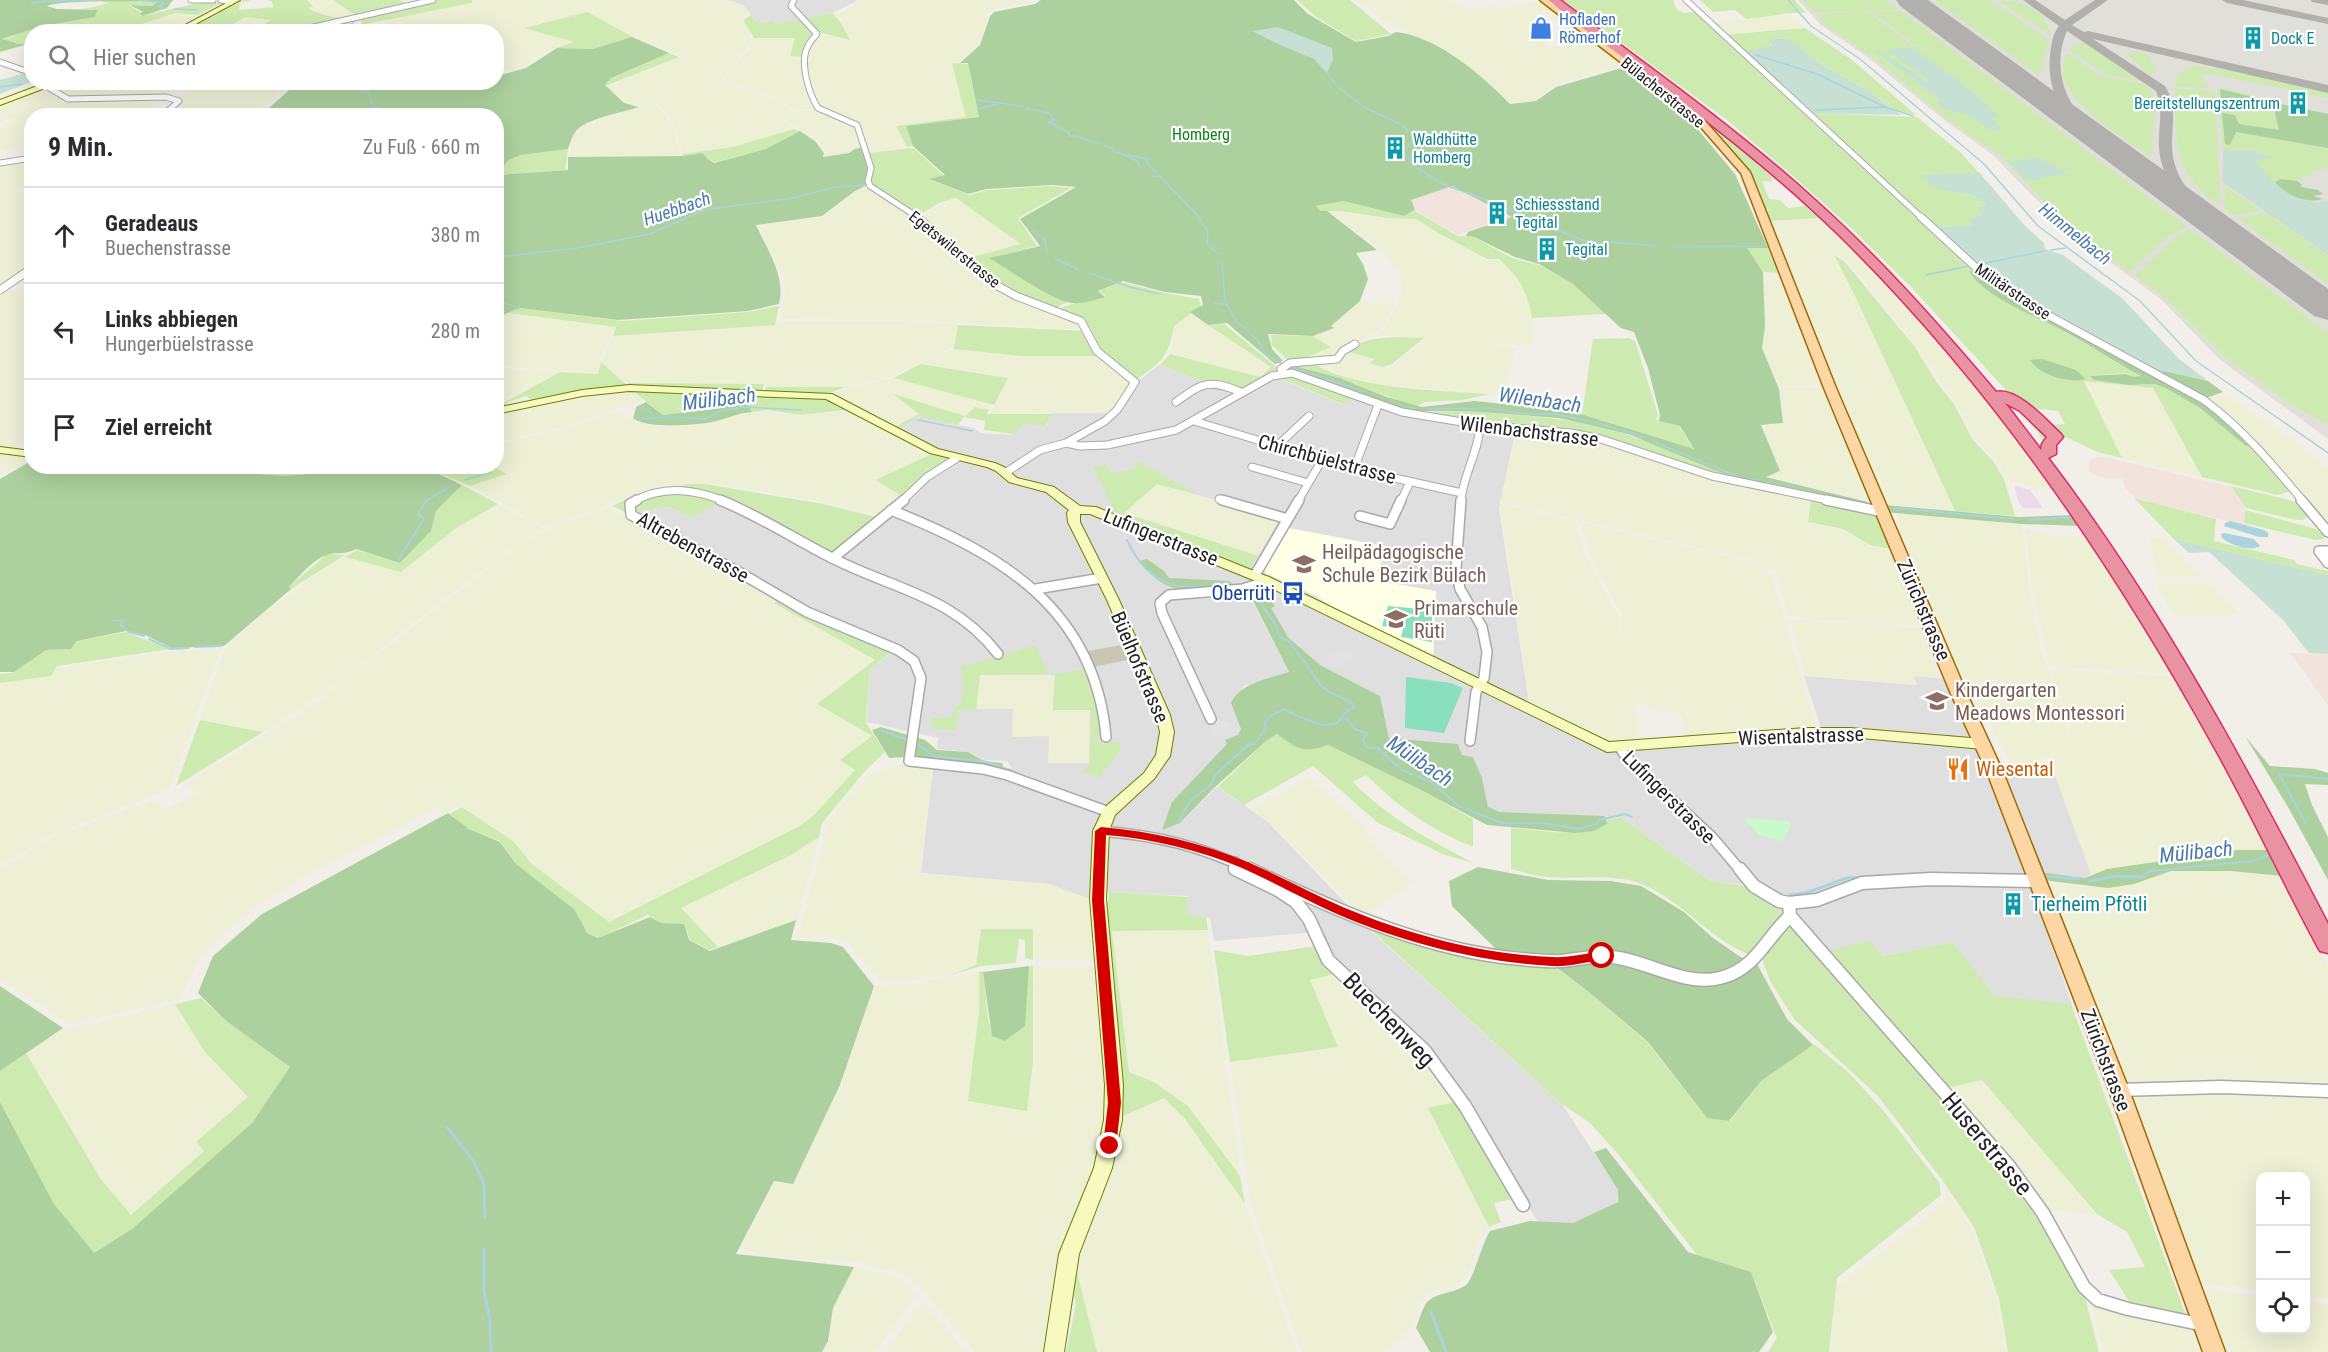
<!DOCTYPE html>
<html lang="de">
<head>
<meta charset="utf-8">
<style>
  :root { --surface:#fff; --page:#f7f7f7; --text:#2b2b33; --muted:#7c7c81; --line:#e1e1e2 }
  body { margin:0; font-family:"Roboto Condensed",sans-serif; background:var(--page); color:var(--text) }
  .controls { position:absolute; right:18px; bottom:18px; display:grid; overflow:hidden; border-radius:12px; box-shadow:0 6px 24px #0002 }
  .controls button { width:54px; height:54px; display:grid; place-items:center; padding:0; border:0; border-bottom:2px solid var(--line); background:var(--surface); color:var(--text); font:30px sans-serif }
  .stop { position:absolute; width:18px; height:18px; margin:-14px; border:4px solid #d40000; border-radius:50%; background:#fff }
  .stop.end { background:#d40000; border-color:#fff; box-shadow:0 2px 6px #0008 }
  .list { margin:0; padding:0; list-style:none }
  h2 { display:flex; justify-content:space-between; align-items:center; height:78px; margin:0; padding:0 24px; font-size:26px }
  h2 small { font-size:20px; font-weight:400; color:var(--muted) }
  .list li { display:grid; grid-template-columns:39px 1fr auto; gap:18px; align-items:center; box-sizing:border-box; height:96px; padding:0 24px; border-top:2px solid var(--line) }
  .list b { display:block; font-size:22px; white-space:nowrap }
  .list p { margin:0; font-size:20px; white-space:nowrap; color:var(--muted) }
  .list em { font-size:20px; font-style:normal; color:var(--muted) }
  .icon { flex:none; width:33px; height:33px; fill:none; stroke:currentColor; stroke-width:2; stroke-linecap:round; stroke-linejoin:round }
  .map { position:relative; flex:none; width:2328px; height:1352px; overflow:hidden }
  .search { position:absolute; background:var(--surface); box-shadow:0 6px 24px #0002; left:24px; top:24px; width:480px; height:66px; display:flex; align-items:center; gap:15px; box-sizing:border-box; padding:0 21px; border-radius:24px; color:var(--muted); font-size:22px }
  .panel { position:absolute; background:var(--surface); box-shadow:0 6px 24px #0002; left:24px; top:108px; width:480px; height:366px; border-radius:24px }
  .map>svg:first-child { display:block }
  .residential { fill:#e0dfdf }
  .industrial { fill:#ebdbe8 }
  .education { fill:#ffffe5 }
  .military { fill:#f3e3dd }
  .airport { fill:#e1dfda }
  .construction { fill:#c7c7b4 }
  .farmland { fill:#eef0d5 }
  .grass { fill:#cdebb0; fill-rule:evenodd }
  .forest { fill:#add19e }
  .wetland { fill:#c6e0d4 }
  .park { fill:#c8facc }
  .pitch { fill:#88e0be }
  .parking { fill:#e2e2e2 }
  .water { fill:#aad3df }
  .lines { fill:none; stroke-linecap:round; stroke-linejoin:round }
  .stream-far2 { stroke:#aad3df; stroke-width:1.5 }
  .stream-far1 { stroke:#aad3df; stroke-width:2 }
  .stream { stroke:#aad3df; stroke-width:3 }
  .taxiway { fill:#b1b0ac; fill-rule:evenodd }
  .runway { fill:#b1b0ac; fill-rule:evenodd }
  .street-far3-casing { stroke:#a9a9a9; stroke-width:7 }
  .street-far2-casing { stroke:#a9a9a9; stroke-width:9 }
  .street-far1-casing { stroke:#a9a9a9; stroke-width:12 }
  .street-casing { stroke:#a9a9a9; stroke-width:15 }
  .secondary-casing { stroke:#707d05; stroke-width:2 }
  .primary-casing { stroke:#a06b00; stroke-width:3 }
  .highway-casing { stroke:#dc2a67; stroke-width:3 }
  .street-far3 { stroke:#fff; stroke-width:5 }
  .street-far2 { stroke:#fff; stroke-width:7 }
  .street-far1 { stroke:#fff; stroke-width:9 }
  .street { stroke:#fff; stroke-width:12 }
  .secondary { fill:#f7fabf; fill-rule:evenodd }
  .primary { fill:#fcd6a4; fill-rule:evenodd }
  .highway { fill:#e892a2; fill-rule:evenodd }
  .route { fill:#d40000 }
  .labels { text-anchor:middle; stroke-width:4.5; stroke-linejoin:round; paint-order:stroke }
  .far-shop-label { font-size:16px; fill:#366cbe; stroke:#fff; text-anchor:start }
  .far-culture-label { font-size:16px; fill:#0d838f; stroke:#fff; text-anchor:start }
  .far-street-label { font-size:16px; fill:#222; stroke:#fff }
  .far-park-label { font-size:16px; fill:#0c8416; stroke:#fff }
  .far-water-label { font-size:18px; font-style:italic; fill:#4a7aab; stroke:#fff }
  .street-label { font-size:20px; fill:#222; stroke:#fff }
  .education-label { font-size:20px; fill:#785e54; stroke:#fff; text-anchor:start }
  .transit-label { font-size:20px; fill:#164399; stroke:#fff; text-anchor:end }
  .food-label { font-size:20px; fill:#c56008; stroke:#fff; text-anchor:start }
  .culture-label { font-size:20px; fill:#0d838f; stroke:#fff; text-anchor:start }
  .water-label { font-size:21px; font-style:italic; fill:#4a7aab; stroke:#fff }
  .near-street-label { font-size:24px; fill:#222; stroke:#fff }
</style>
</head>
<body>
<div class="map">
<svg width="2328" height="1352" viewBox="0 0 2328 1352">
  <rect width="100%" height="100%" fill="#f2efe9"/>
  <!-- residential -->
  <path class="residential" d="M 728,0 L 856,0 L 857,1 L 832,13 L 774,24 L 771,21 L 758,23 L 743,5 Z
    M 1159,365 L 1202,381 L 1215,383 L 1274,377 L 1342,404 L 1353,397 L 1394,412 L 1516,429 L 1499,508 L 1530,709 L 1607,746 L 1822,731 L 1804,676 L 1917,685 L 1914,676 L 1948,679 L 1982,767 L 2053,769 L 2091,874 L 2085,878 L 2025,871 L 2072,1004 L 1995,998 L 1953,942 L 1882,956 L 1871,942 L 1826,951 L 1747,885 L 1710,881 L 1620,817 L 1499,812 L 1487,807 L 1482,778 L 1461,755 L 1457,744 L 1389,738 L 1380,696 L 1320,665 L 1288,637 L 1270,608 L 1274,605 L 1261,588 L 1247,592 L 1289,672 L 1244,686 L 1231,703 L 1241,729 L 1238,735 L 1227,744 L 1162,829 L 1180,823 L 1217,787 L 1267,821 L 1356,914 L 1360,921 L 1562,1104 L 1618,1190 L 1617,1202 L 1573,1224 L 1538,1222 L 1432,1055 L 1335,964 L 1317,932 L 1214,941 L 1210,918 L 1187,915 L 1188,896 L 1109,892 L 1089,899 L 1049,884 L 921,873 L 933,768 L 1001,776 L 1012,768 L 1007,761 L 985,760 L 968,752 L 937,749 L 938,738 L 867,722 L 870,668 L 899,648 L 805,610 L 635,515 L 633,510 L 670,507 L 691,518 L 716,503 L 788,534 L 834,562 L 919,490 L 928,477 L 958,457 L 931,448 L 897,430 L 919,416 L 973,428 L 981,433 L 1012,435 L 1025,424 L 1047,426 L 1052,413 L 1116,413 L 1138,381 Z"/>
  <!-- industrial -->
  <path class="industrial" d="M 2014,485 L 2030,490 L 2043,508 L 2023,508 L 2018,501 Z"/>
  <!-- education -->
  <path class="education" d="M 1288,528 L 1390,547 L 1377,571 L 1386,574 L 1384,582 L 1436,591 L 1433,658 L 1331,606 L 1316,596 L 1267,574 L 1264,570 Z"/>
  <!-- military -->
  <path class="military" d="M 1452,186 L 1513,217 L 1458,235 L 1415,210 L 1410,200 Z
    M 2097,457 L 2109,458 L 2231,487 L 2245,506 L 2244,525 L 2137,499 L 2125,488 L 2123,478 L 2104,478 L 2092,474 L 2089,470 L 2090,460 Z
    M 2290,653 L 2328,654 L 2328,706 Z"/>
  <!-- airport -->
  <path class="airport" d="M 1798,0 L 2328,0 L 2328,439 L 2219,359 L 2162,300 L 2065,229 L 1993,155 L 1943,119 L 1870,59 L 1821,25 Z"/>
  <!-- construction -->
  <path class="construction" d="M 1127,644 L 1132,659 L 1093,667 L 1088,651 Z"/>
  <!-- farmland -->
  <path class="farmland" d="M 307,0 L 333,0 L 355,16 L 336,17 L 319,12 L 310,8 L 314,6 Z
    M 472,0 L 727,0 L 743,5 L 749,14 L 742,16 L 744,17 L 742,20 L 751,37 L 750,44 L 720,82 L 715,84 L 721,82 L 774,99 L 793,111 L 780,117 L 795,129 L 733,147 L 682,154 L 676,129 L 667,114 L 655,102 L 680,93 L 653,102 L 665,114 L 674,130 L 680,156 L 569,157 L 574,136 L 584,126 L 643,106 L 625,103 L 606,87 L 679,57 L 688,59 L 633,37 L 587,12 L 524,27 L 574,42 L 549,50 L 528,64 L 497,75 L 496,32 L 365,32 L 394,19 L 472,3 Z
    M 867,0 L 943,0 L 951,16 L 944,0 L 1024,0 L 1028,3 L 1000,7 L 982,15 L 988,16 L 984,31 L 978,45 L 959,63 L 946,61 L 952,63 L 967,117 L 897,125 L 907,147 L 868,152 L 858,124 L 853,120 L 820,108 L 808,83 L 807,50 L 818,34 L 850,41 L 834,16 L 858,4 L 857,1 Z
    M 1358,0 L 1451,0 L 1464,10 L 1542,2 L 1575,28 L 1566,28 L 1544,13 L 1536,14 L 1543,19 L 1527,26 L 1551,47 L 1594,43 L 1624,66 L 1566,81 L 1553,86 L 1533,102 L 1510,104 L 1481,74 L 1472,71 L 1451,53 L 1387,23 Z
    M 175,13 L 198,15 L 169,31 L 121,32 Z
    M 1790,15 L 1805,28 L 1725,34 L 1711,22 Z
    M 245,17 L 272,20 L 252,31 L 219,32 Z
    M 795,37 L 790,56 L 805,57 L 807,84 L 817,108 L 797,110 L 767,95 L 723,81 L 733,67 L 750,49 L 753,38 Z
    M 68,83 L 193,83 L 152,97 L 169,98 L 135,115 L 32,116 L 31,144 L 0,152 L 0,127 L 20,117 L 0,121 L 0,106 L 50,88 L 70,98 L 53,87 Z
    M 206,83 L 290,83 L 251,115 L 163,116 L 178,105 L 181,101 L 178,98 Z
    M 817,109 L 856,125 L 863,147 L 855,149 L 849,153 L 825,156 L 826,150 L 818,141 L 781,117 L 790,113 Z
    M 31,158 L 31,181 L 16,192 L 31,193 L 31,268 L 5,286 L 0,285 L 0,163 Z
    M 864,187 L 870,187 L 891,199 L 965,258 L 1079,321 L 1085,330 L 902,320 L 780,319 L 785,292 L 783,275 L 758,225 L 823,217 Z
    M 957,199 L 1000,227 L 1021,245 L 969,258 L 920,217 L 937,206 Z
    M 1327,211 L 1388,218 L 1416,219 L 1437,233 L 1488,261 L 1500,260 L 1510,269 L 1527,293 L 1532,318 L 1534,346 L 1377,335 L 1385,328 L 1401,295 L 1401,278 L 1387,257 L 1376,245 Z
    M 1819,218 L 1929,327 L 1983,391 L 2060,492 L 2009,481 L 1998,462 L 1976,440 L 1957,405 L 1917,347 L 1849,263 L 1841,257 L 1828,253 L 1834,255 L 1856,298 L 1954,511 L 1883,504 L 1780,251 L 1827,253 L 1779,250 L 1768,221 Z
    M 1763,275 L 1779,275 L 1821,386 L 1778,386 L 1763,348 Z
    M 4,288 L 31,296 L 31,432 L 10,451 L 0,449 L 0,291 Z
    M 1361,301 L 1394,304 L 1383,327 L 1377,332 L 1343,350 L 1375,359 L 1370,363 L 1390,368 L 1426,339 L 1491,343 L 1515,348 L 1507,385 L 1491,394 L 1364,383 L 1314,364 L 1307,357 L 1331,347 L 1313,337 L 1334,328 L 1331,326 Z
    M 1190,312 L 1208,325 L 1271,367 L 1260,377 L 1170,353 L 1174,344 L 1173,326 Z
    M 507,313 L 615,327 L 600,360 L 599,373 L 497,366 L 496,317 Z
    M 779,321 L 901,321 L 958,324 L 955,346 L 895,375 L 846,387 L 766,387 L 766,384 L 628,383 L 604,365 L 602,361 L 613,336 L 778,324 Z
    M 954,349 L 1021,356 L 1100,356 L 1132,383 L 1126,395 L 1110,413 L 990,414 L 1008,378 L 920,364 Z
    M 497,368 L 560,371 L 497,407 Z
    M 894,378 L 992,404 L 989,410 L 975,407 L 965,416 L 895,395 L 920,414 L 892,428 L 849,402 L 831,395 L 844,388 Z
    M 2084,381 L 2154,388 L 2201,477 L 2122,458 Z
    M 1822,388 L 1868,501 L 1766,476 L 1780,471 L 1762,425 L 1783,424 L 1780,389 Z
    M 631,389 L 644,400 L 564,427 L 497,442 L 496,412 L 581,393 Z
    M 2225,394 L 2295,441 L 2328,469 L 2328,527 L 2264,450 L 2265,448 L 2234,418 L 2207,399 Z
    M 856,410 L 934,453 L 876,479 L 904,498 L 883,516 L 822,502 L 721,484 L 686,483 L 625,498 L 547,528 L 470,486 L 507,475 L 494,467 L 496,466 L 497,444 L 564,429 L 617,411 L 635,422 L 660,427 L 707,425 L 739,414 L 767,412 L 800,416 Z
    M 1517,428 L 1571,433 L 1811,497 L 1807,523 L 1843,530 L 1870,546 L 1890,549 L 1921,626 L 1802,618 L 1787,614 L 1777,573 L 1756,561 L 1500,502 Z
    M 0,452 L 31,456 L 31,458 L 0,476 Z
    M 1157,484 L 1199,495 L 1279,520 L 1258,556 L 1123,513 Z
    M 497,504 L 544,529 L 518,544 L 413,623 L 345,679 L 264,732 L 200,720 L 225,648 L 267,611 L 321,571 L 345,557 L 401,572 L 456,528 Z
    M 1500,504 L 1576,521 L 1583,551 L 1618,616 L 1629,673 L 1619,616 L 1623,616 L 1594,564 L 1580,522 L 1755,563 L 1766,569 L 1771,574 L 1817,730 L 1686,739 L 1681,716 L 1635,704 L 1639,743 L 1620,745 L 1598,739 L 1530,706 Z
    M 607,507 L 698,550 L 774,597 L 774,603 L 875,660 L 817,704 L 872,737 L 840,760 L 855,770 L 815,814 L 800,826 L 608,922 L 532,864 L 513,841 L 459,805 L 444,814 L 436,808 L 306,876 L 255,907 L 223,934 L 199,959 L 180,999 L 72,1023 L 63,1020 L 0,979 L 0,870 L 51,838 L 152,800 L 165,809 L 183,801 L 196,793 L 186,784 L 310,707 L 520,544 L 546,530 Z
    M 1899,513 L 2022,524 L 2031,599 L 2042,653 L 2066,715 L 2066,734 L 2059,746 L 2050,756 L 2036,765 L 2013,767 L 1948,648 L 1897,525 Z
    M 2025,530 L 2090,539 L 2174,674 L 2049,665 L 2032,587 Z
    M 2149,538 L 2164,539 L 2202,577 L 2159,578 Z
    M 2209,582 L 2236,610 L 2237,614 L 2174,615 L 2155,583 Z
    M 1790,620 L 1922,628 L 1939,678 L 1914,676 L 1917,685 L 1806,676 Z
    M 221,649 L 169,789 L 50,836 L 0,866 L 0,683 L 51,676 L 56,668 L 171,652 Z
    M 2050,669 L 2176,677 L 2270,850 L 2237,850 L 2107,869 L 2091,874 L 2049,759 L 2060,746 L 2069,728 L 2068,715 Z
    M 979,675 L 1055,675 L 1053,710 L 1090,709 L 1089,763 L 1048,763 L 1049,736 L 1012,737 L 1013,709 L 976,709 Z
    M 908,764 L 933,767 L 920,874 L 1049,884 L 1090,899 L 1093,960 L 1034,961 L 1032,929 L 981,929 L 976,965 L 946,975 L 912,980 L 880,981 L 847,942 L 832,937 L 798,937 L 828,822 L 864,778 L 892,765 Z
    M 1309,778 L 1366,827 L 1366,832 L 1382,853 L 1413,883 L 1363,916 L 1267,821 L 1250,810 Z
    M 820,836 L 797,920 L 718,948 L 681,908 L 791,855 Z
    M 2171,871 L 2232,871 L 2283,877 L 2328,967 L 2328,1082 L 2125,1084 L 2044,885 L 2108,888 L 2135,884 Z
    M 1208,930 L 1239,1159 L 1239,1175 L 1187,1105 L 1154,1081 L 1129,1072 L 1112,931 Z
    M 1033,966 L 1096,966 L 1106,1086 L 1106,1118 L 1097,1163 L 1046,1352 L 975,1352 L 922,1289 L 903,1274 L 851,1261 L 787,1258 L 740,1250 L 774,1182 L 793,1184 L 841,1086 L 874,985 L 913,984 L 979,972 L 979,1010 L 968,1101 L 1027,1110 L 1034,1063 Z
    M 1339,974 L 1430,1061 L 1458,1100 L 1428,1109 L 1488,1227 L 1480,1237 L 1471,1266 L 1464,1280 L 1455,1287 L 1433,1291 L 1421,1301 L 1412,1327 L 1398,1342 L 1383,1352 L 1302,1352 L 1251,1205 L 1230,1062 L 1338,1047 L 1309,979 Z
    M 175,1004 L 204,1052 L 249,1097 L 197,1141 L 204,1150 L 131,1215 L 100,1178 L 26,1053 L 63,1028 L 70,1029 Z
    M 1982,1080 L 2044,1151 L 2096,1214 L 2045,1210 L 1944,1089 Z
    M 2246,1091 L 2322,1094 L 2328,1106 L 2328,1299 L 2306,1296 L 2306,1176 L 2260,1176 L 2260,1290 L 2193,1282 L 2129,1096 Z
    M 1163,1098 L 1184,1119 L 1245,1204 L 1297,1352 L 1096,1352 L 1075,1265 L 1121,1118 Z
    M 1948,1193 L 1972,1229 L 1996,1297 L 2006,1352 L 1830,1352 L 1836,1287 L 1942,1204 Z
    M 854,1267 L 901,1279 L 917,1294 L 875,1352 L 823,1352 L 829,1341 L 833,1308 Z
    M 2195,1288 L 2260,1296 L 2260,1330 L 2306,1330 L 2306,1302 L 2328,1305 L 2328,1352 L 2220,1352 Z
    M 2089,1296 L 2190,1327 L 2199,1352 L 2104,1352 Z
    M 923,1301 L 966,1352 L 885,1352 Z"/>
  <!-- grass -->
  <path class="grass" d="M 104,0 L 158,2 L 152,6 L 128,5 L 142,13 L 140,14 L 142,16 L 202,2 L 221,3 L 198,15 L 175,13 L 121,31 L 32,32 L 31,42 L 18,44 L 1,40 L 41,26 L 95,17 L 96,10 L 79,10 L 110,3 L 102,2 Z
    M 243,0 L 251,0 L 240,3 L 239,10 L 273,7 L 272,2 L 267,0 L 307,0 L 314,7 L 308,8 C 322,16 338,19 353,18 L 350,24 L 340,31 L 253,31 L 271,20 L 246,17 L 219,31 L 183,32 L 220,13 L 216,12 Z
    M 333,0 L 400,0 L 408,5 L 434,0 L 472,0 L 472,3 L 361,25 L 361,19 Z
    M 1297,0 L 1350,0 L 1391,34 L 1356,41 L 1316,17 Z
    M 1563,0 L 1673,0 L 1677,10 L 1684,13 L 1697,12 L 1722,35 L 1805,28 L 1852,60 L 1916,115 L 1895,110 L 1867,90 L 1819,63 L 1788,39 L 1773,38 L 1762,67 L 1813,113 L 1917,117 L 1960,152 L 1978,172 L 1971,194 L 1985,203 L 1984,206 L 1976,207 L 1983,215 L 1969,218 L 1972,225 L 1935,227 L 1973,268 L 1969,271 C 2000,302 2030,312 2067,332 C 2092,347 2116,364 2142,377 L 2134,377 L 2125,373 L 2090,376 L 2094,380 L 2130,385 L 2155,384 L 2167,389 L 2200,408 L 2247,446 L 2253,445 L 2290,491 L 2278,495 L 2202,477 L 2153,388 L 2084,381 L 2122,458 L 2098,452 L 2061,435 L 2043,441 L 2034,426 L 2065,424 L 2058,411 L 2029,408 L 2015,400 L 1912,288 L 1848,225 L 1793,176 L 1727,120 Z
    M 1688,0 L 1795,0 L 1806,13 C 1787,12 1766,17 1746,19 L 1735,10 L 1713,12 L 1700,0 Z
    M 1802,0 L 1886,0 L 1899,10 L 1817,12 L 1813,12 Z
    M 1934,0 L 1990,0 L 2049,40 L 2040,74 L 2037,74 Z
    M 2003,1 C 2026,1 2046,11 2050,35 L 2000,2 Z
    M 1867,11 L 1914,47 L 1918,47 L 1870,11 L 1901,11 L 2186,226 L 2166,238 L 2132,270 L 2126,270 L 2067,226 L 2001,156 L 1948,120 L 1879,62 L 1825,25 L 1816,14 Z
    M 587,12 L 633,37 L 593,49 L 556,48 L 574,42 L 524,28 Z
    M 832,13 L 841,23 L 850,40 L 818,32 L 805,57 L 790,56 L 795,38 L 754,38 L 743,20 L 751,15 L 758,23 L 772,21 L 774,24 Z
    M 2080,43 L 2085,43 L 2142,81 L 2107,75 L 2069,50 Z
    M 2129,52 L 2146,54 L 2154,64 L 2155,74 L 2150,75 L 2128,55 Z
    M 669,53 L 679,57 L 605,86 L 611,78 Z
    M 2067,53 L 2101,76 L 2144,84 L 2152,91 L 2155,103 L 2152,154 L 2148,155 C 2121,135 2045,95 2067,53 Z
    M 952,63 L 968,64 L 979,117 L 906,126 L 913,146 L 907,147 L 896,126 L 966,117 Z
    M 2193,66 L 2235,71 L 2328,92 L 2328,98 L 2207,73 L 2203,75 L 2204,83 L 2210,85 L 2208,88 L 2175,86 L 2179,73 Z
    M 2220,87 L 2280,102 L 2270,104 L 2280,130 L 2239,124 L 2236,115 L 2222,114 L 2225,144 L 2230,145 L 2235,132 L 2328,148 L 2328,168 L 2311,171 L 2315,177 L 2302,176 L 2303,179 C 2293,183 2284,178 2274,182 L 2255,161 L 2270,156 L 2251,150 L 2223,151 L 2217,90 ZM 2220,90 L 2220,89 L 2265,100 L 2242,100 L 2236,110 L 2222,109 Z
    M 2175,88 L 2214,92 L 2220,180 L 2213,179 L 2220,181 L 2219,205 C 2172,173 2175,139 2175,88 Z
    M 1716,126 L 1744,149 L 1773,179 L 1771,180 L 1774,182 L 1762,181 L 1769,199 L 1780,200 L 1788,208 L 1805,206 L 1819,218 L 1769,221 L 1767,212 L 1770,209 L 1763,210 L 1749,174 L 1709,127 Z
    M 794,129 L 800,131 L 767,149 L 715,162 L 709,160 L 704,153 L 683,156 L 682,154 L 733,147 Z
    M 910,148 L 915,149 L 944,176 L 930,180 L 969,195 L 988,190 L 1049,186 L 1071,188 L 1018,218 L 1037,246 L 990,258 L 1067,302 L 1054,309 L 997,284 L 969,258 L 1021,244 L 956,198 L 939,203 L 918,216 L 871,185 L 868,153 Z
    M 568,149 L 565,170 L 497,175 L 507,160 L 521,155 Z
    M 2225,186 L 2257,208 L 2260,211 L 2233,215 L 2224,209 Z
    M 1342,201 L 1404,216 L 1415,211 L 1458,236 L 1473,237 L 1512,258 L 1541,266 L 1574,285 L 1592,299 L 1606,314 L 1532,318 C 1527,291 1520,278 1499,259 L 1487,259 L 1438,233 L 1416,219 L 1388,218 L 1340,211 L 1320,211 L 1315,206 Z
    M 2266,213 L 2328,256 L 2328,284 L 2238,218 Z
    M 2190,229 L 2328,333 L 2328,425 L 2289,403 L 2229,361 L 2170,302 L 2135,275 L 2180,234 Z
    M 1746,248 L 1768,248 L 1778,273 L 1764,272 Z
    M 1834,255 L 1845,262 L 1915,347 L 1937,383 L 1954,404 L 1973,440 L 1993,461 L 2004,479 L 2015,516 L 1955,511 L 1856,298 Z
    M 1121,282 L 1165,293 L 1199,299 L 1201,306 L 1174,326 C 1168,358 1161,362 1135,381 L 1098,351 L 1090,331 L 1082,320 L 1058,310 C 1072,301 1089,302 1106,296 L 1099,291 Z
    M 779,306 L 775,325 L 613,336 L 616,327 L 508,313 L 520,308 L 623,321 L 748,312 Z
    M 1224,324 L 1279,369 L 1278,372 L 1241,391 L 1213,380 L 1201,381 L 1160,365 L 1170,354 L 1260,377 L 1271,367 L 1208,325 Z
    M 958,325 L 1087,331 L 1100,356 L 1021,356 L 954,349 Z
    M 1271,335 L 1312,336 L 1331,347 L 1307,357 C 1334,389 1448,391 1491,394 L 1462,400 L 1425,402 L 1417,406 L 1403,402 L 1340,378 L 1293,365 L 1272,345 Z
    M 1395,337 L 1424,338 L 1392,364 L 1383,367 L 1370,363 L 1374,359 L 1346,351 C 1361,340 1376,338 1395,337 Z
    M 1629,338 L 1635,341 L 1658,415 L 1656,420 L 1679,426 L 1694,450 L 1582,414 L 1593,339 Z
    M 601,362 L 628,386 L 605,387 L 533,401 L 526,396 L 508,402 L 504,408 L 497,410 L 496,407 L 560,372 L 598,374 Z
    M 920,364 L 1008,378 L 994,405 L 894,378 Z
    M 1291,374 L 1354,397 L 1343,404 L 1279,378 Z
    M 628,383 L 764,384 L 762,391 L 632,387 Z
    M 766,387 L 845,387 L 827,394 L 765,391 Z
    M 631,389 L 830,398 L 853,409 L 800,415 L 767,410 L 752,412 L 747,402 L 730,403 L 697,412 L 663,415 Z
    M 893,394 L 965,416 L 975,407 L 989,410 L 987,414 L 1052,414 L 1046,426 L 1025,424 L 1014,434 L 984,430 L 985,421 L 964,417 L 958,425 L 919,416 L 897,430 L 893,428 L 919,414 Z
    M 1463,411 C 1520,415 1577,417 1631,436 C 1672,449 1710,469 1751,482 L 1712,475 L 1601,437 L 1480,423 L 1423,412 Z
    M 934,453 L 953,458 L 904,497 L 875,480 Z
    M 1137,461 L 1199,495 L 1157,484 L 1124,513 L 1258,556 L 1249,569 L 1118,518 L 1093,467 L 1105,465 L 1112,473 L 1135,469 L 1134,462 Z
    M 266,467 L 327,467 L 327,470 L 288,476 L 256,474 Z
    M 425,467 L 494,467 L 507,474 L 470,486 Z
    M 687,484 L 705,484 L 823,504 L 880,518 L 833,555 L 724,500 L 691,518 L 670,507 L 625,512 L 612,506 L 627,499 Z
    M 462,485 L 498,504 L 456,528 L 401,572 L 345,557 L 357,550 L 400,563 L 431,531 L 436,511 Z
    M 2231,486 L 2293,501 L 2303,506 L 2309,516 L 2303,520 L 2296,520 L 2246,508 Z
    M 1811,497 L 1876,511 L 1892,549 L 1870,545 L 1843,529 L 1808,522 Z
    M 2134,498 L 2216,519 L 2214,541 L 2294,560 L 2297,564 L 2328,571 L 2328,575 L 2174,539 Z
    M 2245,510 L 2316,529 L 2325,535 L 2324,539 L 2316,540 L 2244,523 Z
    M 327,554 L 345,555 L 291,589 L 289,587 Z
    M 779,600 L 894,650 L 870,669 L 866,723 L 885,752 L 865,771 L 822,823 L 819,837 L 791,855 L 681,908 L 718,947 L 710,950 L 690,940 L 684,924 L 661,923 L 648,915 L 599,938 L 587,933 L 575,910 L 517,865 L 500,841 L 467,828 L 450,814 L 462,807 L 513,841 L 532,864 L 609,922 L 800,826 L 815,814 L 855,770 L 840,760 L 872,736 L 817,704 L 875,660 L 774,603 Z
    M 126,632 L 170,649 L 57,666 L 51,676 L 0,683 L 0,674 L 12,673 L 46,650 L 71,649 L 78,641 Z
    M 1036,645 L 1048,674 L 980,675 L 976,710 L 958,710 L 956,730 L 931,729 L 931,718 L 951,718 L 954,706 L 960,705 L 963,691 L 961,667 Z
    M 1085,669 L 1100,707 L 1102,734 L 1097,736 L 1097,742 L 1120,742 L 1120,752 L 1098,778 L 1082,772 L 1090,763 L 1091,710 L 1053,710 L 1055,674 Z
    M 200,720 L 263,732 L 176,786 Z
    M 1277,734 C 1297,749 1303,754 1328,745 L 1419,789 L 1473,819 L 1473,847 C 1432,831 1397,806 1366,775 L 1353,782 C 1388,818 1429,840 1474,863 L 1445,855 L 1378,823 L 1313,766 L 1244,805 L 1218,787 L 1266,741 Z
    M 1620,817 L 1710,881 L 1748,886 L 1784,905 L 1786,912 L 1756,957 C 1713,943 1685,903 1644,885 C 1613,872 1579,880 1547,877 C 1535,876 1523,872 1511,869 L 1511,828 C 1542,829 1578,840 1607,824 L 1606,820 Z
    M 1109,892 L 1188,897 L 1187,915 L 1206,917 L 1208,930 L 1112,931 L 1129,1072 L 1154,1082 L 1188,1106 L 1240,1176 L 1245,1204 L 1185,1119 L 1164,1098 L 1119,1118 L 1104,903 L 1108,903 Z
    M 1360,920 L 1419,941 L 1549,963 L 1590,993 L 1647,1042 L 1707,1118 L 1730,1121 L 1761,1081 L 1814,1044 L 1849,1073 L 1882,1109 L 1939,1182 L 1941,1195 L 1837,1278 L 1829,1352 L 1768,1352 L 1777,1338 L 1751,1272 L 1697,1255 L 1618,1154 L 1590,1123 L 1562,1104 Z
    M 1791,924 L 1814,954 L 1835,969 L 1986,1143 L 2039,1211 L 2083,1289 L 2099,1352 L 2008,1352 L 1999,1299 L 1974,1227 L 1943,1181 L 1877,1095 L 1795,1020 L 1770,981 L 1762,959 L 1782,925 Z
    M 981,929 L 1033,929 L 1033,960 L 1025,958 L 1025,940 L 1019,939 L 1016,963 L 982,966 L 947,976 L 976,965 Z
    M 1870,941 L 1883,956 L 1953,942 L 1995,996 L 2071,1004 L 2188,1321 L 2132,1306 L 2109,1270 L 2145,1267 L 2127,1232 L 2097,1214 L 1982,1080 L 1943,1089 L 1825,951 Z
    M 1317,946 L 1339,973 L 1310,980 L 1338,1047 L 1230,1062 L 1214,950 L 1248,956 Z
    M 1033,966 L 1033,1063 L 1027,1111 L 968,1101 L 979,1011 L 979,972 L 983,971 L 988,1019 L 993,1036 L 1005,1041 L 1024,1026 L 1028,967 Z
    M 201,998 L 225,1020 L 291,1067 L 252,1123 L 132,1229 L 94,1254 L 54,1204 L 0,1102 L 0,1071 L 26,1053 L 100,1178 L 131,1215 L 204,1151 L 196,1142 L 248,1097 L 204,1051 L 175,1004 Z
    M 1458,1101 L 1517,1198 L 1494,1203 L 1501,1222 L 1489,1227 L 1428,1108 Z
    M 1075,1265 L 1097,1352 L 1066,1352 L 1076,1304 L 1071,1287 Z"/>
  <!-- forest -->
  <path class="forest" d="M 0,0 L 173,0 L 167,8 L 142,16 L 140,13 L 143,12 L 130,5 L 152,6 L 157,2 C 138,1 59,0 47,6 L 57,9 L 97,10 L 95,17 L 42,26 L 2,39 L 18,44 L 31,43 L 0,52 Z
    M 1041,0 L 1294,0 L 1308,14 L 1356,42 L 1388,36 L 1396,32 C 1438,37 1482,75 1510,104 L 1536,101 L 1556,87 L 1625,67 L 1690,120 L 1735,174 L 1768,248 L 1747,248 L 1763,272 L 1765,326 L 1762,348 L 1779,389 L 1783,423 L 1761,425 L 1780,471 L 1766,477 L 1868,502 L 1869,507 L 1758,485 L 1714,470 L 1631,435 L 1595,426 L 1558,418 L 1509,414 L 1463,411 L 1403,411 L 1288,371 L 1285,368 L 1291,365 L 1340,378 L 1387,397 L 1422,407 L 1474,401 L 1568,410 L 1694,449 L 1680,426 L 1659,421 L 1660,415 L 1648,368 L 1634,332 L 1621,328 L 1574,285 L 1539,264 L 1515,257 L 1474,237 L 1466,236 L 1468,232 L 1512,217 L 1452,186 L 1411,200 L 1415,210 L 1404,216 L 1343,201 L 1316,206 L 1320,211 L 1327,211 L 1377,250 L 1356,253 L 1363,264 L 1368,279 L 1360,301 L 1331,326 L 1334,328 L 1313,336 L 1268,334 L 1272,349 L 1283,361 L 1275,364 L 1227,323 L 1208,325 L 1190,312 L 1203,305 L 1201,296 L 1165,292 L 1123,281 L 1098,291 L 1105,297 C 1094,300 1084,304 1072,303 C 1053,301 1008,269 989,258 L 1040,246 L 1020,219 L 1076,187 L 1051,185 L 987,189 L 968,194 L 929,179 L 945,175 L 913,146 L 906,126 L 979,117 L 968,63 L 960,63 L 980,45 L 990,16 L 994,12 L 1035,4 Z
    M 632,37 L 669,53 L 611,78 L 605,85 L 624,103 L 639,107 C 622,113 587,118 576,131 C 572,136 570,143 568,149 L 521,155 L 508,160 L 498,175 L 568,170 L 568,157 L 683,156 L 703,153 L 709,160 L 714,163 L 766,149 L 800,131 L 815,141 L 824,153 L 823,157 L 849,153 L 855,149 L 863,147 L 869,167 L 867,185 L 855,191 L 822,216 L 756,225 C 767,249 786,276 779,304 L 748,311 L 618,320 L 520,308 L 497,317 L 496,116 L 260,116 L 297,83 L 496,82 L 497,76 L 526,68 L 557,48 L 593,49 Z
    M 2220,89 L 2265,100 L 2264,102 L 2242,100 L 2236,110 L 2222,109 Z
    M 2272,102 L 2328,114 L 2328,148 L 2236,132 L 2230,145 L 2225,144 L 2222,113 L 2235,115 L 2239,124 L 2279,130 Z
    M 2281,179 L 2297,181 L 2302,185 L 2301,187 L 2318,190 L 2323,194 L 2313,196 L 2323,199 C 2307,204 2283,196 2275,182 Z
    M 1975,270 L 2165,371 L 2208,381 L 2223,392 L 2206,398 L 2253,445 L 2246,446 L 2200,408 L 2167,389 L 2155,384 L 2129,385 L 2094,380 L 2090,376 L 2125,374 L 2134,377 L 2141,376 C 2115,363 2092,346 2066,332 C 2039,317 1984,298 1969,271 Z
    M 2042,359 L 2076,370 L 2086,379 C 2069,384 2039,375 2030,360 Z
    M 740,401 L 747,402 L 752,412 C 736,413 722,421 707,423 C 690,425 645,429 633,418 L 636,407 L 646,402 L 663,415 L 714,409 Z
    M 31,461 L 32,466 L 266,467 L 256,474 L 286,476 L 379,467 L 424,467 L 462,485 L 436,511 L 431,531 L 400,563 L 356,549 C 342,556 338,551 327,555 C 313,559 299,577 289,587 L 291,589 L 224,646 L 172,648 L 145,635 L 126,631 L 77,641 L 71,649 L 46,650 L 14,672 L 0,672 L 0,479 Z
    M 1885,505 L 2019,517 L 2073,515 L 2080,526 L 2022,524 L 1883,512 Z
    M 1147,559 L 1164,571 L 1169,578 L 1229,581 L 1232,583 L 1229,586 C 1186,590 1169,598 1139,561 Z
    M 1261,588 L 1275,606 L 1271,608 L 1288,637 L 1320,665 L 1380,696 L 1389,738 L 1458,744 L 1462,755 L 1473,757 L 1482,778 L 1488,807 L 1500,812 L 1605,816 L 1607,824 L 1594,831 L 1575,833 L 1487,825 L 1419,789 L 1328,745 C 1303,754 1297,749 1277,734 L 1266,741 L 1214,788 L 1180,823 L 1162,830 L 1172,802 L 1227,744 L 1225,740 L 1238,735 L 1241,729 L 1231,703 C 1241,682 1268,679 1289,672 L 1248,591 Z
    M 881,727 L 925,740 L 937,750 L 968,752 L 984,761 L 1002,763 L 1003,766 L 1000,771 L 905,757 L 889,758 L 872,730 Z
    M 2245,736 L 2270,766 L 2315,769 L 2328,773 L 2328,785 L 2305,784 L 2312,805 L 2328,837 L 2328,880 L 2288,807 Z
    M 448,813 L 469,829 L 500,842 L 516,864 L 575,910 L 587,933 L 598,938 L 650,917 L 661,923 L 684,924 L 689,940 L 710,951 L 796,920 L 791,940 L 831,943 L 843,947 L 874,986 L 840,1085 L 793,1184 L 774,1181 L 736,1254 L 854,1267 L 833,1308 L 828,1341 L 822,1352 L 0,1352 L 0,1102 L 54,1204 L 94,1253 L 132,1229 L 252,1123 L 290,1067 L 225,1020 L 198,993 L 213,956 L 262,914 Z
    M 2237,850 L 2270,850 L 2282,876 L 2231,871 L 2171,871 L 2134,884 L 2108,888 L 2042,880 L 2038,872 L 2085,878 L 2107,869 Z
    M 1478,867 L 1548,880 L 1611,881 L 1641,886 L 1684,912 L 1713,938 L 1739,956 L 1757,964 L 1787,1019 L 1813,1045 L 1761,1081 L 1729,1121 L 1707,1118 L 1648,1042 L 1590,993 L 1544,958 L 1497,950 L 1452,906 L 1449,881 Z
    M 1029,966 L 1025,1026 L 1005,1041 L 992,1036 L 983,972 Z
    M 0,986 L 63,1028 L 0,1071 Z
    M 1606,1148 L 1688,1252 L 1751,1272 L 1773,1332 L 1759,1352 L 1430,1352 L 1416,1328 C 1419,1321 1421,1312 1425,1305 C 1434,1291 1454,1295 1467,1284 C 1474,1277 1482,1243 1490,1231 L 1530,1221 L 1573,1223 L 1618,1202 L 1618,1190 L 1594,1152 Z"/>
  <!-- wetland -->
  <path class="wetland" d="M 1278,27 L 1332,48 L 1333,59 L 1327,73 L 1314,59 L 1280,45 L 1252,31 Z
    M 1772,38 L 1789,39 L 1819,63 L 1867,90 L 1901,115 L 1813,113 L 1745,51 L 1771,46 Z
    M 1913,48 L 1958,80 L 1999,116 L 1991,118 L 2002,129 L 1992,131 L 1968,115 L 1943,108 L 1937,103 L 1940,100 L 1876,52 L 1879,51 L 1928,82 L 1926,78 L 1885,49 Z
    M 26,73 L 31,75 L 31,82 L 0,94 L 0,80 Z
    M 2252,150 L 2271,157 L 2256,161 C 2275,185 2295,207 2328,201 L 2328,255 L 2223,182 L 2223,151 Z
    M 2034,157 L 2044,160 L 2072,177 C 2065,176 2059,175 2052,175 C 2042,176 2035,185 2025,178 C 2020,175 2015,169 2011,164 L 2012,162 Z
    M 1979,172 L 2025,226 L 2044,243 L 2045,249 L 2063,255 L 2123,299 L 2179,359 L 2208,381 L 2166,371 L 2158,373 L 2022,299 L 1985,274 L 1935,227 L 1972,225 L 1969,218 L 1983,215 L 1976,207 L 1984,206 L 1985,203 L 1971,194 L 1936,189 L 1921,175 Z
    M 2174,539 L 2328,575 L 2328,654 L 2309,653 L 2283,620 L 2209,552 L 2189,553 Z"/>
  <!-- park -->
  <path class="park" d="M 1743,818 L 1789,821 L 1791,827 L 1782,841 L 1759,835 Z"/>
  <!-- pitch -->
  <path class="pitch" d="M 1388,606 L 1432,610 L 1432,642 L 1401,637 L 1403,629 L 1382,626 Z
    M 1406,677 L 1451,683 L 1463,688 L 1444,733 L 1405,728 Z"/>
  <!-- parking -->
  <path class="parking" d="M 1342,648 L 1356,656 L 1339,669 L 1324,662 Z
    M 1208,719 L 1231,722 L 1231,726 L 1237,726 L 1238,732 L 1232,732 L 1232,736 L 1212,737 Z"/>
  <!-- water -->
  <path class="water" d="M 2230,521 L 2264,530 L 2268,533 L 2268,537 L 2259,537 L 2224,526 L 2225,523 Z
    M 2224,533 L 2254,539 L 2260,546 C 2250,552 2230,545 2222,538 L 2221,534 Z"/>
  <g class="lines">
    <!-- stream-far2 -->
    <path class="stream-far2" d="M 138,0 L 165,3 L 159,6 L 164,8
      M 1788,0 L 1811,26 L 1860,59 L 1984,164 L 2038,226 L 2140,301 L 2196,361 L 2328,453
      M 49,1 L 99,0
      M 31,3 L 45,1
      M 174,9 L 197,10
      M 345,32 L 356,19
      M 1756,55 L 1817,74 L 1885,107
      M 1327,73 L 1335,83
      M 339,82 L 339,86 L 368,92 L 373,106 L 379,108
      M 52,86 L 62,82
      M 0,87 L 21,84
      M 1338,87 L 1364,107 L 1402,125 L 1415,137 L 1407,148
      M 977,100 L 1001,103
      M 1026,108 L 1052,114 L 1051,118 L 1055,120 L 1049,122 L 1069,133 L 1069,136 L 1076,136 L 1098,144
      M 978,109 L 1001,103 L 1020,106
      M 382,110 L 394,112
      M 1816,110 L 1885,107 L 1913,116
      M 427,111 L 446,114
      M 414,113 L 421,112
      M 1105,146 L 1112,148 L 1114,152 L 1147,159 L 1146,162 L 1196,214 L 1208,231 L 1207,244 L 1218,254
      M 1402,152 L 1416,166
      M 1122,154 L 1137,161 L 1140,167
      M 1417,168 L 1442,184 L 1492,202
      M 1151,176 L 1162,177
      M 1498,204 L 1521,216 L 1585,241 L 1595,241
      M 1033,231 L 1045,239 L 1047,252
      M 1611,242 L 1656,246
      M 1673,247 L 1762,246
      M 2051,250 L 2066,248
      M 496,257 L 572,249 L 650,234 L 704,210 L 794,198 L 834,187 L 866,185
      M 1055,258 L 1077,269
      M 1222,262 L 1225,301 L 1236,321 L 1258,340 L 1264,353 L 1282,364
      M 1982,264 L 2044,251
      M 1089,273 L 1129,287 L 1159,294
      M 1926,275 L 1968,266
      M 498,300 L 518,308
      M 1215,303 L 1227,305
      M 1289,367 L 1347,386 L 1365,395
      M 642,406 L 654,416
      M 1396,406 L 1415,409
      M 1428,409 L 1489,408 L 1524,414 L 1555,414 L 1601,424 L 1646,438
      M 639,419 L 672,417 L 705,419 L 721,411 L 743,407 L 802,410
      M 918,420 L 972,431
      M 1652,441 L 1744,479 L 1757,480
      M 465,480 L 491,472
      M 1765,482 L 1826,496
      M 426,501 L 449,487"/>
    <!-- stream-far1 -->
    <path class="stream-far1" d="M 1896,508 L 2013,519
      M 2028,520 L 2073,517
      M 1127,540 C 1152,594 1185,589 1236,585
      M 398,560 L 424,519 L 418,514 L 427,500
      M 113,621 L 122,620 L 121,626 L 129,632 L 144,636
      M 149,639 L 171,649 L 188,648
      M 195,647 L 221,646
      M 1343,718 L 1347,719 L 1355,729 L 1367,733 L 1363,741 L 1367,747 L 1377,748 L 1402,770 L 1431,782 L 1459,806 L 1502,823 L 1543,823 L 1578,829 L 1597,824 L 1599,820 L 1625,814 L 1632,817
      M 882,731 L 910,741
      M 916,743 L 935,757 L 983,761 L 1010,770
      M 1179,821 L 1191,800 L 1211,785 L 1215,775 L 1248,745 L 1254,744 L 1266,729 L 1265,722 L 1270,716 L 1284,709 C 1287,712 1317,724 1322,725 C 1326,726 1333,724 1337,723 L 1348,710 L 1355,707 L 1350,701 L 1331,693 L 1321,686 L 1290,642 L 1280,637 L 1275,624 L 1252,591
      M 2306,824 L 2279,774 L 2328,779
      M 2152,871 L 2252,861 L 2270,854"/>
    <!-- stream -->
    <path class="stream" d="M 2043,876 L 2079,879
      M 2089,881 L 2118,876 L 2141,877 L 2154,869
      M 1790,895 L 1806,893 L 1847,878 L 1913,874
      M 447,1127 L 473,1160 L 484,1184 L 485,1218
      M 484,1250 L 484,1292 L 490,1321 L 491,1352
      M 1431,1312 L 1446,1352"/>
    <!-- taxiway -->
    <path class="taxiway" d="M 1906,0 L 1918,0 L 1922,5 L 1921,7 L 1913,7 Z
      M 2023,0 L 2035,0 L 2065,20 L 2095,0 L 2108,0 L 2072,25 L 2084,32 L 2088,31 L 2328,85 L 2328,93 L 2093,39 L 2165,86 C 2177,105 2172,125 2172,145 C 2172,193 2222,223 2256,248 L 2258,251 L 2256,254 C 2244,257 2234,245 2224,238 C 2195,216 2160,186 2159,146 C 2158,128 2164,109 2156,91 L 2067,31 C 2053,62 2062,99 2086,121 C 2094,129 2104,135 2110,143 L 2104,147 L 2099,146 C 2069,122 2046,97 2050,57 C 2051,46 2052,35 2059,26 Z
      M 2222,0 L 2243,0 L 2328,18 L 2328,24 L 2227,3 Z
      M 2311,0 L 2328,0 L 2328,5 L 2312,2 Z"/>
    <!-- runway -->
    <path class="runway" d="M 1896,0 L 1928,0 L 2328,289 L 2328,320 L 2314,316 L 1900,6 Z"/>
    <!-- street-far3 casing -->
    <g class="street-far3-casing">
      <path id="street-far3" d="M 191,0 L 213,0
        M 221,0 L 231,2
        M 794,0 L 791,6 L 817,34 C 814,38 810,41 808,46 C 799,62 809,94 818,108 L 857,125 L 871,168 L 868,181 L 870,186 L 919,218
        M 1686,0 L 1922,218
        M 292,32 L 433,0
        M 0,62 L 32,73
        M 46,86 L 68,99 L 166,97 L 179,101 L 162,116
        M 0,163 L 32,158"/>
    </g>
    <!-- street-far2 casing -->
    <g class="street-far2-casing">
      <path id="street-far2" d="M 917,217 L 996,285 L 1016,296 L 1081,321 L 1097,351 L 1135,382 L 1117,410 L 1105,421 L 1066,443 L 1040,450 L 1005,473
        M 1921,217 L 1983,274 L 2020,300 L 2204,400 C 2243,429 2272,464 2303,501
        M 0,290 L 32,268
        M 1283,373 L 1281,369 L 1290,363 L 1337,359 L 1343,351 L 1355,344
        M 1176,402 C 1204,382 1208,379 1241,392
        M 1194,421 L 1354,469 L 1462,493
        M 1066,443 L 1080,446 L 1107,445 L 1176,430 L 1272,376 L 1292,373 L 1402,412 L 1480,425 L 1571,433 L 1601,439 L 1712,476 L 1833,501
        M 1277,446 L 1309,416
        M 1252,467 L 1308,483
        M 1354,469 L 1378,405
        M 1219,499 L 1228,501
        M 634,501 C 664,485 694,489 724,501
        M 902,501 L 927,477 L 957,458
        M 1298,501 L 1322,460
        M 1401,501 L 1410,482
        M 1461,501 C 1463,474 1479,452 1480,425"/>
    </g>
    <!-- street-far1 casing -->
    <g class="street-far1-casing">
      <path id="street-far1" d="M 637,500 L 630,504 L 631,515 L 737,571 L 807,612 L 898,650 L 914,661 L 921,678 L 909,761 L 983,769 L 1007,775 L 1109,812
        M 720,500 C 760,516 796,540 834,559 C 896,590 953,596 998,654
        M 1222,500 L 1288,519
        M 1461,500 L 1456,568 L 1460,589 L 1482,627 L 1487,652 L 1484,678 L 1476,692 L 1470,741
        M 1826,500 L 1883,512
        M 2301,500 L 2328,532
        M 891,510 C 999,553 1095,608 1106,737
        M 1360,516 L 1390,524 L 1401,500
        M 2328,551 L 2319,551 L 2328,563
        M 833,558 L 904,500
        M 1255,575 L 1299,500
        M 1036,589 L 1102,578
        M 1211,719 L 1162,613 L 1160,603 L 1169,595 L 1243,589 L 1267,581
        M 1620,748 L 1627,758 L 1712,837 L 1741,871
        M 1101,831 C 1160,836 1200,846 1253,871
        M 1235,862 L 1234,868 L 1237,871"/>
    </g>
    <!-- street casing -->
    <g class="street-casing">
      <path id="street" d="M 1235,869 L 1278,890 L 1296,902 L 1309,919 L 1328,960 L 1425,1051 L 1465,1106 L 1523,1205
        M 1250,869 C 1331,908 1413,945 1502,957 C 1521,959 1542,962 1561,961 C 1581,959 1599,954 1619,958 C 1653,964 1685,986 1720,978 C 1755,970 1766,938 1790,916 L 1789,903
        M 1740,869 L 1754,886 L 1779,901 L 1789,903 L 1817,900 L 1862,883 L 1931,879 L 2036,881
        M 1790,916 L 2009,1166 L 2043,1213 L 2084,1287 L 2098,1300 L 2128,1309 L 2204,1325
        M 2119,1090 L 2221,1087 L 2328,1091"/>
    </g>
    <!-- secondary casing -->
    <g class="secondary-casing">
      <path id="secondary" d="M 232,0 L 240,0 L 181,32 L 172,32 Z
        M 48,82 L 61,82 L 0,105 L 0,100 Z
        M 629,385 L 832,394 L 938,449 L 995,463 L 1004,467 L 1017,478 L 1054,487 L 1080,506 L 1096,507 L 1271,578 L 1609,742 L 1806,728 L 1850,728 L 1983,739 L 1990,744 L 1983,749 L 1850,737 L 1806,737 L 1607,752 L 1263,584 L 1090,514 L 1080,514 L 1080,522 L 1119,600 L 1170,715 L 1174,732 L 1170,756 L 1154,779 L 1115,815 L 1109,831 L 1106,899 L 1123,1085 L 1122,1120 L 1112,1168 L 1079,1254 L 1064,1352 L 1044,1352 L 1059,1254 L 1094,1168 L 1104,1120 L 1105,1085 L 1090,899 L 1093,831 L 1104,808 L 1144,773 L 1156,755 L 1160,732 L 1156,715 L 1107,600 L 1068,522 L 1067,513 L 1069,510 L 1046,492 L 1009,482 L 996,471 L 987,467 L 930,453 L 826,399 L 629,391 L 582,396 L 496,414 L 496,408 L 582,390 Z
        M 0,447 L 32,451 L 32,457 L 0,453 Z"/>
    </g>
    <!-- primary casing -->
    <g class="primary-casing">
      <path id="primary" d="M 1540,0 L 1549,0 L 1698,113 L 1750,172 L 1836,388 L 1967,694 L 2003,772 L 2129,1090 L 2225,1352 L 2203,1352 L 2109,1090 L 1987,772 L 1951,694 L 1824,388 L 1741,173 L 1692,117 Z"/>
    </g>
    <!-- highway casing -->
    <g class="highway-casing">
      <path id="highway" d="M 1549,0 L 1560,0 C 1646,65 1735,127 1815,200 C 1881,259 1939,325 1996,392 C 2017,387 2047,421 2061,434 L 2063,437 L 2056,445 L 2056,454 L 2048,458 C 2158,602 2245,764 2328,924 L 2328,953 L 2320,951 C 2284,885 2253,817 2217,752 C 2113,564 1993,386 1839,235 C 1780,177 1714,126 1648,76 C 1616,51 1579,28 1549,0 ZM 2005,403 L 2020,411 L 2047,437 L 2042,444 L 2041,450 Z"/>
    </g>
    <!-- street-far3 -->
    <use href="#street-far3" class="street-far3"/>
    <!-- street-far2 -->
    <use href="#street-far2" class="street-far2"/>
    <!-- street-far1 -->
    <use href="#street-far1" class="street-far1"/>
    <!-- street -->
    <use href="#street" class="street"/>
    <!-- secondary -->
    <use href="#secondary" class="secondary"/>
    <!-- primary -->
    <use href="#primary" class="primary"/>
    <!-- highway -->
    <use href="#highway" class="highway"/>
  </g>
  <!-- route -->
  <path class="route" d="M 1101,827 C 1152,831 1203,843 1250,863 C 1282,877 1313,894 1345,908 C 1410,935 1481,954 1552,957 C 1568,958 1586,953 1602,952 L 1608,956 L 1602,960 C 1586,962 1568,967 1552,966 C 1479,962 1404,943 1337,914 C 1305,900 1274,882 1242,868 C 1199,850 1153,839 1106,835 L 1104,900 L 1121,1103 L 1116,1146 L 1110,1151 L 1103,1146 L 1108,1103 L 1092,900 L 1095,831 Z"/>
  <!-- icons -->
  <defs>
    <g id="shop-bare" transform="scale(1.8)"><path d="M-5-2.5h2.3a2.7 3.5 0 0 1 5.4 0H5L5.5 6h-11ZM-1.5-2.5h3a1.5 2.3 0 0 0-3 0Z" fill="#3f7fe0" stroke="#fff" stroke-width="2.5" paint-order="stroke"/></g>
    <g id="building-bare" transform="scale(1.8)"><path d="M-4-6H4V6H1V3H-1V6H-4ZM-2.5-4.3h1.7v1.8h-1.7ZM.8-4.3h1.7v1.8H.8ZM-2.5-1h1.7V.8h-1.7ZM.8-1h1.7V.8H.8Z" fill="#0f9aa8" stroke="#fff" stroke-width="2.5" paint-order="stroke"/></g>
    <g id="school-bare" transform="scale(1.8)"><path d="M0-5L7-2L0 1L-7-2ZM-4 1L0 2.5L4 1V4Q0 6-4 4Z" fill="#8d6e63" stroke="#fff" stroke-width="2.5" paint-order="stroke"/></g>
    <g id="bus-bare" transform="scale(1.8)"><path d="M-5-6H5V4H4V6H2V4H-2V6H-4V4H-5ZM-3.5-4V0h7V-4ZM-3.5 1.2v1.5H-2V1.2ZM2 1.2v1.5H3.5V1.2Z" fill="#1a4fb4" stroke="#fff" stroke-width="2.5" paint-order="stroke"/></g>
    <g id="restaurant-bare" transform="scale(1.8)"><path d="M-5-6h1v4h1v-4h1v4h1v-4h1v5L-1.5 .5V6h-2V.5L-5-1ZM5-6V6H3V1.5H1.5Q1.5-4 5-6Z" fill="#e8710a" stroke="#fff" stroke-width="2.5" paint-order="stroke"/></g>
  </defs>
  <g fill-rule="evenodd">
    <use href="#shop-bare" x="1541" y="28"/>
    <use href="#building-bare" x="2253" y="38"/>
    <use href="#building-bare" x="2298" y="103"/>
    <use href="#building-bare" x="1395" y="148"/>
    <use href="#building-bare" x="1497" y="213"/>
    <use href="#building-bare" x="1547" y="249"/>
    <use href="#school-bare" x="1304" y="564"/>
    <use href="#bus-bare" x="1293" y="593"/>
    <use href="#school-bare" x="1396" y="619"/>
    <use href="#school-bare" x="1937" y="701"/>
    <use href="#restaurant-bare" x="1958" y="769"/>
    <use href="#building-bare" x="2013" y="904"/>
  </g>
  <g class="labels">
    <!-- far-shop labels -->
    <g class="far-shop-label">
      <text x="1559" y="25">Hofladen<tspan x="1559" dy="18">Römerhof</tspan></text>
    </g>
    <!-- far-culture labels -->
    <g class="far-culture-label">
      <text x="2271" y="44">Dock E</text>
      <text x="2280" y="109" text-anchor="end">Bereitstellungszentrum</text>
      <text x="1413" y="145">Waldhütte<tspan x="1413" dy="18">Homberg</tspan></text>
      <text x="1515" y="210">Schiessstand<tspan x="1515" dy="18">Tegital</tspan></text>
      <text x="1565" y="255">Tegital</text>
    </g>
    <!-- far-street labels -->
    <g class="far-street-label">
      <text transform="translate(1663 92) rotate(39)" y="6">Bülacherstrasse</text>
      <text transform="translate(955 249) rotate(39)" y="6">Egetswilerstrasse</text>
      <text transform="translate(2013 291) rotate(34)" y="6">Militärstrasse</text>
    </g>
    <!-- far-park labels -->
    <g class="far-park-label">
      <text x="1201" y="140">Homberg</text>
    </g>
    <!-- far-water labels -->
    <g class="far-water-label">
      <text transform="translate(677 209) rotate(-19)" y="6">Huebbach</text>
      <text transform="translate(2075 234) rotate(39)" y="6">Himmelbach</text>
    </g>
    <!-- street labels -->
    <g class="street-label">
      <text transform="translate(1529 431) rotate(7)" y="7">Wilenbachstrasse</text>
      <text transform="translate(1327 459) rotate(15)" y="7">Chirchbüelstrasse</text>
      <text transform="translate(1161 537) rotate(22)" y="7">Lufingerstrasse</text>
      <text transform="translate(693 547) rotate(29)" y="7">Altrebenstrasse</text>
      <text transform="translate(1924 610) rotate(67)" y="7">Zürichstrasse</text>
      <text transform="translate(1140 667) rotate(67)" y="7">Büelhofstrasse</text>
      <text transform="translate(1801 736) rotate(-2)" y="7">Wisentalstrasse</text>
      <text transform="translate(1669 797) rotate(45)" y="7">Lufingerstrasse</text>
      <text transform="translate(2106 1060) rotate(69)" y="7">Zürichstrasse</text>
    </g>
    <!-- education labels -->
    <g class="education-label">
      <text x="1322" y="559">Heilpädagogische<tspan x="1322" dy="23">Schule Bezirk Bülach</tspan></text>
      <text x="1414" y="615">Primarschule<tspan x="1414" dy="23">Rüti</tspan></text>
      <text x="1955" y="697">Kindergarten<tspan x="1955" dy="23">Meadows Montessori</tspan></text>
    </g>
    <!-- transit labels -->
    <g class="transit-label">
      <text x="1275" y="600">Oberrüti</text>
    </g>
    <!-- food labels -->
    <g class="food-label">
      <text x="1976" y="776">Wiesental</text>
    </g>
    <!-- culture labels -->
    <g class="culture-label">
      <text x="2031" y="911">Tierheim Pfötli</text>
    </g>
    <!-- water labels -->
    <g class="water-label">
      <text transform="translate(719 399) rotate(-7)" y="7">Mülibach</text>
      <text transform="translate(1540 400) rotate(8)" y="7">Wilenbach</text>
      <text transform="translate(1420 761) rotate(34)" y="7">Mülibach</text>
      <text transform="translate(2196 852) rotate(-6)" y="7">Mülibach</text>
    </g>
    <!-- near-street labels -->
    <g class="near-street-label">
      <text transform="translate(1389 1020) rotate(46)" y="8">Buechenweg</text>
      <text transform="translate(1987 1144) rotate(50)" y="8">Huserstrasse</text>
    </g>
  </g>
</svg>
<div class="controls">
<button>+</button>
<button>−</button>
<button><svg class="icon" aria-label="locate" viewBox="0 0 24 24"><circle cx="12" cy="12" r="6"/><path d="M12 2v4M12 18v4M2 12h4M18 12h4"/></svg></button>
</div>
<div class="stop" style="left:1602px;top:956px"></div>
<div class="stop end" style="left:1110px;top:1146px"></div>
<div class="search"><svg class="icon" aria-label="search" viewBox="0 0 24 24"><circle cx="10" cy="10" r="6"/><path d="M15 15l6 6"/></svg>Hier suchen</div>
<section class="panel">
<h2>9 Min.<small>Zu Fuß · 660 m</small></h2>
<ul class="list">
<li><svg class="icon" aria-label="ahead" viewBox="0 0 24 24"><path d="M12 20V5M6 11l6-6 6 6"/></svg><div><b>Geradeaus</b><p>Buechenstrasse</p></div><em>380 m</em></li>
<li><svg class="icon" aria-label="left" viewBox="0 0 24 24"><path d="M17 20v-9H6M10 6l-5 5 5 5"/></svg><div><b>Links abbiegen</b><p>Hungerbüelstrasse</p></div><em>280 m</em></li>
<li><svg class="icon" aria-label="arrive" viewBox="0 0 24 24"><path d="M6 21V4h12l-3 4 3 4H6"/></svg><div><b>Ziel erreicht</b></div></li>
</ul>
</section>
</div>
</body>
</html>
